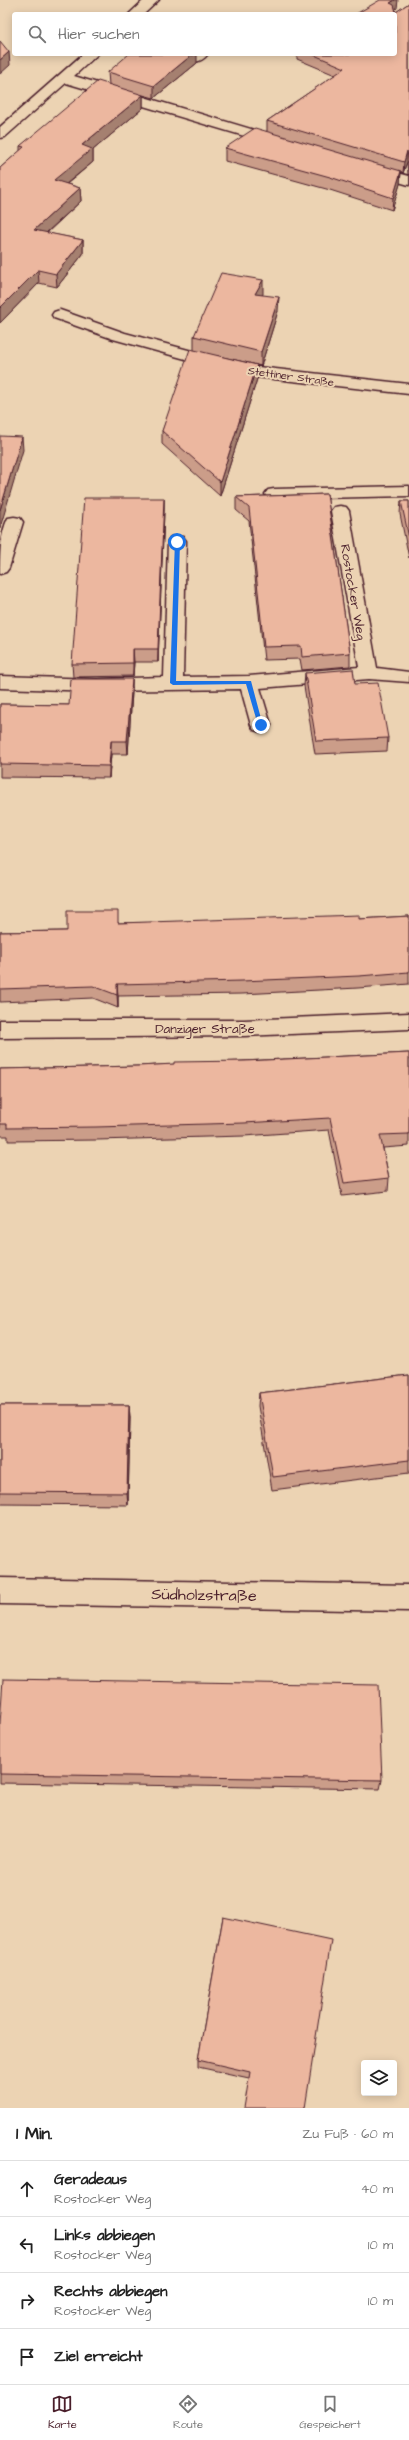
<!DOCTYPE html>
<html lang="de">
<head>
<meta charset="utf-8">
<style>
  :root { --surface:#fff; --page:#f6f6f6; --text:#222; --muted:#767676; --line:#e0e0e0; --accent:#4a1f2b }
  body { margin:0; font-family:"Architects Daughter",sans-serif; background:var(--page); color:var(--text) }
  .controls { position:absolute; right:12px; bottom:12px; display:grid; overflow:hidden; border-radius:4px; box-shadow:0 2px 10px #0003 }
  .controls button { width:36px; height:36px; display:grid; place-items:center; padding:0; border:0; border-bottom:1px solid var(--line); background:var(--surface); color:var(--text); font:20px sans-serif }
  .stop { position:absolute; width:12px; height:12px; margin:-9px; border:3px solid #1a73e8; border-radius:50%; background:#fff }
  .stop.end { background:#1a73e8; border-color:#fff; box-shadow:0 1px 4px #0008 }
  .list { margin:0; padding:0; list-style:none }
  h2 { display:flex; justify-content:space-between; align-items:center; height:52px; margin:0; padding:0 16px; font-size:17px }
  h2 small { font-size:13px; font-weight:400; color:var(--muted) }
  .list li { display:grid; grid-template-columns:26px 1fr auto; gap:12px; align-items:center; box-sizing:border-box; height:56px; padding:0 16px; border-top:1px solid var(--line) }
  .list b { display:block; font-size:15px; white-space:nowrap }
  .list p { margin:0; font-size:13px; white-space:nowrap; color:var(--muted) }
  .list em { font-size:13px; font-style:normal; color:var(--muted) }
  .icon { flex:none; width:22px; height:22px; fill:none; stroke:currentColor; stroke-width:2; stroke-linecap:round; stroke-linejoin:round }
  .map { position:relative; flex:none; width:409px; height:2108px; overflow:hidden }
  .search { position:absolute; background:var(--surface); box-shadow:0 2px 10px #0003; left:12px; right:12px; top:12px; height:44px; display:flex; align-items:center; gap:10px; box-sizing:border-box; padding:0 14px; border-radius:4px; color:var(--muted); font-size:15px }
  .sheet { height:276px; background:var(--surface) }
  nav { display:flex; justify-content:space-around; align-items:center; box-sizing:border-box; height:56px; border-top:1px solid var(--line); background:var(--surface); font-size:11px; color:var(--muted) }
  nav a { display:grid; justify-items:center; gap:2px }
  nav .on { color:var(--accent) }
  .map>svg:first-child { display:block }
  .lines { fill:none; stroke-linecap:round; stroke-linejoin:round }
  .minor-casing { stroke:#4a1f2b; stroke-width:3 }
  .minor { fill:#ecd3b3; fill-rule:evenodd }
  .wall { fill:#cb9d89; stroke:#4a1f2b }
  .shaded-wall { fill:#a5806f; stroke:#4a1f2b }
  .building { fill:#ecb79f; stroke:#4a1f2b }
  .route { fill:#1a73e8 }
  .labels { text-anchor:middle; stroke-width:4; stroke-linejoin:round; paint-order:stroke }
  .far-street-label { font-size:11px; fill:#4a1f2b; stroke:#ecd3b3 }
  .street-label { font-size:13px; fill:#4a1f2b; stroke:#ecd3b3 }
  .near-street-label { font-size:16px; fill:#4a1f2b; stroke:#ecd3b3 }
</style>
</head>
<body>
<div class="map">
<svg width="409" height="2108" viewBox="0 0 409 2108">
  <rect width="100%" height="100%" fill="#ecd3b3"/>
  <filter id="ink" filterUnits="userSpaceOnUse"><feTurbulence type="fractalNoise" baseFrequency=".025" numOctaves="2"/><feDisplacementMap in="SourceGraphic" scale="8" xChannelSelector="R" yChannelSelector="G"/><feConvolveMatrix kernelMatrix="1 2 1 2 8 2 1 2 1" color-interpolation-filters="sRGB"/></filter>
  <g filter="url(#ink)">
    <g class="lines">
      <!-- minor casing -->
      <g class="minor-casing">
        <path id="minor" d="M 144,0 L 159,0 L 144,14 L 129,14 Z
          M 83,54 L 98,54 L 74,76 L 281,138 L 283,141 L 281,144 L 271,144 L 66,83 L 5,137 L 0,138 L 0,127 Z
          M 167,54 L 208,54 C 198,68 183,60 169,57 Z
          M 372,166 L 409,176 L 409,185 L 367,173 L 365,170 Z
          M 60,310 L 125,333 L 248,366 L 409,384 L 409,394 L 247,376 L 113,339 L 54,318 L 52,315 L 54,312 Z
          M 409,486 L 409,496 L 274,499 L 268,498 L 265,494 L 268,490 L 274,489 Z
          M 340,506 L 346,507 L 349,511 L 377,668 L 409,672 L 409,682 L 369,679 L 260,688 L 271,725 L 268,730 L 261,732 L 254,730 L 251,725 L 241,689 L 97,691 L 0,688 L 0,676 L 97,679 L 164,677 L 168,541 L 171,537 L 183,537 L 186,541 L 183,677 L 249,676 L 359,667 L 331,511 L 334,507 Z
          M 14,517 L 20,518 L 23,522 L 9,568 L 6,572 L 0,574 C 0,555 0,534 8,518 Z
          M 409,1013 L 409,1029 L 244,1036 L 0,1038 L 0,1020 L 244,1020 Z
          M 0,1578 L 409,1585 L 409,1611 L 0,1604 Z"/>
      </g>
      <!-- minor -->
      <use href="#minor" class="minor"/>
    </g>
    <!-- wall -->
    <path class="wall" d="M 409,3 L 409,175 L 408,174 L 407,162 L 403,173 L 401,172 L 400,184 L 392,210 L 330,190 L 225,161 L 225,148 L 267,131 L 267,121 L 335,75 L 297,59 L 297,54 L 395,54 L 356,14 L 397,8 L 395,10 L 396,12 Z
      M 197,63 L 154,98 L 143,95 L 143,108 L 93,150 L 93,162 L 67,184 L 80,188 L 81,201 L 47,233 L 83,240 L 83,254 L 57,287 L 39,283 L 0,323 L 0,168 L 20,151 L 20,146 L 109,85 L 108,72 Z
      M 263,294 L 262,295 L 278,311 L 261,366 L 218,356 L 257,365 L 257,379 L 220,496 L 162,444 L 162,431 L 194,350 L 194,336 Z
      M 327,494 L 350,653 L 350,666 L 302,670 L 300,659 L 264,660 L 249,521 L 236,510 L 236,497 Z
      M 164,498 L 164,511 L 158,662 L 134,662 L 133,676 L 73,677 L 72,664 Z
      M 401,501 L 409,501 L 409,558 L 400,514 Z
      M 305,673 L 355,684 L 388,738 L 387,751 L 315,754 L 304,686 Z
      M 132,679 L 132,692 L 128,754 L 111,754 L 109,778 L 0,777 L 0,704 L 69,705 Z
      M 409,916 L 409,984 L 358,988 L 242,994 L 118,996 L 118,1008 L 93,998 L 0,1002 L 0,932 L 67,931 L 119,923 L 359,919 Z
      M 409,1053 L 409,1146 L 383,1148 L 389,1178 L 388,1191 L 342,1196 L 329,1130 L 244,1136 L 97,1140 L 8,1141 L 8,1136 L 0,1136 L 0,1069 L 138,1066 Z
      M 409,1375 L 409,1473 L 272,1490 L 258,1406 L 259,1393 Z
      M 0,1405 L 129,1405 L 130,1418 L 128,1505 L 0,1504 Z
      M 0,1724 L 382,1780 L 380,1789 L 0,1783 Z
      M 223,1917 L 305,2108 L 249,2078 L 198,2067 L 198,2060 Z"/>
    <!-- shaded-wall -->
    <path class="shaded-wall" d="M 395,0 L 398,0 L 397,8 L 390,14 L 390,3 Z
      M 9,52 L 10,65 L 0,74 L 0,60 Z
      M 193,54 L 197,54 L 197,63 L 154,98 L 154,86 Z
      M 143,95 L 143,108 L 93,150 L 93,162 L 55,193 L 54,180 L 82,145 Z
      M 407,151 L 407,162 L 403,173 L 404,162 Z
      M 401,171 L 400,184 L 392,210 L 393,198 Z
      M 80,188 L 81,201 L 35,243 L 34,230 Z
      M 83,240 L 83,254 L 57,287 L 56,274 Z
      M 38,270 L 39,283 L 0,323 L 0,308 Z
      M 263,280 L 263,294 L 255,309 L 255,294 Z
      M 279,297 L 278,311 L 261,366 L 261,352 Z
      M 257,365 L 257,379 L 220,496 L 220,482 Z
      M 22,437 L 23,450 L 0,528 L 0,510 Z
      M 164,498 L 164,511 L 158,662 L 158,649 Z
      M 133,649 L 134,662 L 133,676 Z
      M 132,679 L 132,692 L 128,754 L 127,741 Z
      M 111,741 L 111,754 L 109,778 L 109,766 Z
      M 117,984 L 118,996 L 118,1008 L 117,995 Z
      M 129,1405 L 130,1418 L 128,1505 L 127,1493 Z"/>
    <!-- building -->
    <path class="building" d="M 380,0 L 395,0 L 390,3 L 394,5 L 396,12 L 409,3 L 409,163 L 407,151 L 404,162 L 267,121 L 345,68 L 312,54 L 395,54 L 395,14 L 356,14 Z
      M 0,41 L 9,52 L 0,60 Z
      M 129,54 L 193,54 L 154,86 L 108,72 Z
      M 98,81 L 143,95 L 82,145 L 92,149 L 54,180 L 80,188 L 34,230 L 83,240 L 56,274 L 38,270 L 0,308 L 0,168 L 24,147 L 20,146 Z
      M 255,128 L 401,171 L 393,198 L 330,177 L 225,148 Z
      M 221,273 L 263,280 L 255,294 L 279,297 L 261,352 L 194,336 Z
      M 190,349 L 257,365 L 220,482 L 162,431 Z
      M 0,436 L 22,437 L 0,510 Z
      M 327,494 L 350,653 L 302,657 L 301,646 L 264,647 L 249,508 L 236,497 Z
      M 84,498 L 164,498 L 158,649 L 133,649 L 133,663 L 72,664 Z
      M 401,501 L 409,501 L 409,538 Z
      M 353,669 L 355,684 L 378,683 L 388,738 L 316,741 L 305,673 Z
      M 71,679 L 132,679 L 127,741 L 111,741 L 109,766 L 0,764 L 0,704 L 69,705 Z
      M 67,911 L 118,911 L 118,923 L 359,915 L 359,919 L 409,916 L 409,972 L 359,976 L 242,981 L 117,984 L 117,995 L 93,986 L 0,989 L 0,932 L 67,931 Z
      M 409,1053 L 409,1134 L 380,1135 L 389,1178 L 344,1183 L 330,1118 L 244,1123 L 96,1127 L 7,1128 L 7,1124 L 0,1124 L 0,1069 L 138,1066 L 174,1064 L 174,1062 L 244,1061 Z
      M 409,1375 L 409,1460 L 273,1477 L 259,1393 Z
      M 0,1405 L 129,1405 L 127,1493 L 0,1492 Z
      M 3,1679 L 378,1685 L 382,1780 L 0,1774 L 0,1724 Z
      M 223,1917 L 331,1940 L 305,2108 L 244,2108 L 250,2072 L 198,2060 Z"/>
  </g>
  <!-- route -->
  <path class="route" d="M 175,540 L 180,542 L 176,681 L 251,681 L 263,726 L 258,725 L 246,684 L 173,685 L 170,683 Z"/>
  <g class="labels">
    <!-- far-street labels -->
    <g class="far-street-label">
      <text transform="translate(291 376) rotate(8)" y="4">Stettiner Straße</text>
    </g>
    <!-- street labels -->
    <g class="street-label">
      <text transform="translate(354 592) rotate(80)" y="5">Rostocker Weg</text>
      <text x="205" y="1033">Danziger Straße</text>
    </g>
    <!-- near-street labels -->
    <g class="near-street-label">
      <text transform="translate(204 1594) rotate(1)" y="6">Südholzstraße</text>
    </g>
  </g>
</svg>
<div class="controls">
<button><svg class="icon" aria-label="layers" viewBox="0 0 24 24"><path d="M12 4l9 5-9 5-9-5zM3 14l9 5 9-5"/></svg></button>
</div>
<div class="stop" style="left:177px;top:542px"></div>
<div class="stop end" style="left:261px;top:725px"></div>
<div class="search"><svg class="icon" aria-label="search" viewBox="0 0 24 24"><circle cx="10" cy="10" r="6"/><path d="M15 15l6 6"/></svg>Hier suchen</div>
</div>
<section class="sheet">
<h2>1 Min.<small>Zu Fuß · 60 m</small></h2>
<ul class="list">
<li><svg class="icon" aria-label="ahead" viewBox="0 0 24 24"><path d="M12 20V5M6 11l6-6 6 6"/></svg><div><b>Geradeaus</b><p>Rostocker Weg</p></div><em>40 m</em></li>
<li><svg class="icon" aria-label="left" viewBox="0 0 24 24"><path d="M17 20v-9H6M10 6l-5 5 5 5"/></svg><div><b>Links abbiegen</b><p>Rostocker Weg</p></div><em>10 m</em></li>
<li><svg class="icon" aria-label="right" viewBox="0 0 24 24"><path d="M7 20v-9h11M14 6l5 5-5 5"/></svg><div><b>Rechts abbiegen</b><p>Rostocker Weg</p></div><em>10 m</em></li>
<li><svg class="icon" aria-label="arrive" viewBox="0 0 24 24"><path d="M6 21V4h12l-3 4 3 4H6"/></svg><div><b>Ziel erreicht</b></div></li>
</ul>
</section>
<nav>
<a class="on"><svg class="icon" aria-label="map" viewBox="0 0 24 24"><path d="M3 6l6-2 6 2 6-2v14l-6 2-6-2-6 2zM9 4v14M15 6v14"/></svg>Karte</a>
<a><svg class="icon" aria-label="directions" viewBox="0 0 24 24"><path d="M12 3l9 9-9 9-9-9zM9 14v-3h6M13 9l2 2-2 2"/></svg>Route</a>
<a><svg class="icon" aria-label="saved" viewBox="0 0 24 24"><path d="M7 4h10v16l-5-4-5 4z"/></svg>Gespeichert</a>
</nav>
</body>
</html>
